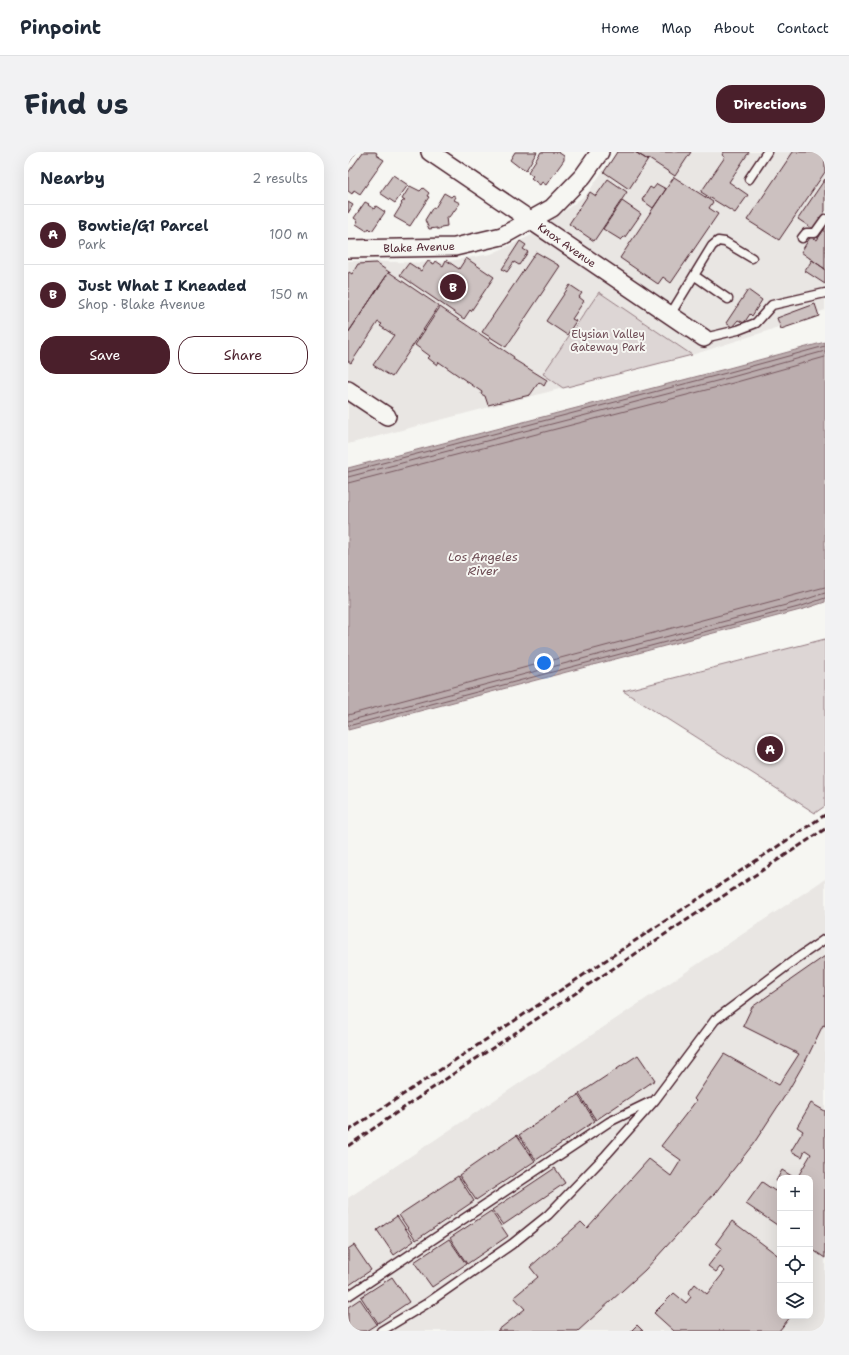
<!DOCTYPE html>
<html lang="en">
<head>
<meta charset="utf-8">
<style>
  :root { --surface:#fff; --page:#f2f2f3; --text:#1f2937; --muted:#747a83; --line:#e0e1e3; --accent:#4a1f2b }
  body { margin:0; font-family:"Shantell Sans",sans-serif; background:var(--page); color:var(--text) }
  .controls { position:absolute; right:12px; bottom:12px; display:grid; overflow:hidden; border-radius:8px; box-shadow:0 4px 16px #0002 }
  .controls button { width:36px; height:36px; display:grid; place-items:center; padding:0; border:0; border-bottom:1px solid var(--line); background:var(--surface); color:var(--text); font:20px sans-serif }
  .you { position:absolute; left:196px; top:511px; width:14px; height:14px; margin:-10px; border:3px solid #fff; border-radius:50%; background:#1a73e8; box-shadow:0 0 0 6px #1a73e833 }
  .badge { display:grid; place-items:center; width:26px; height:26px; border-radius:50%; background:var(--accent); color:#fff; font-size:13px; font-weight:700 }
  .pin { position:absolute; translate:-50% -50%; border:2px solid #fff; box-shadow:0 1px 4px #0006 }
  .list { margin:0; padding:0; list-style:none }
  h2 { display:flex; justify-content:space-between; align-items:center; height:52px; margin:0; padding:0 16px; font-size:17px }
  h2 small { font-size:13px; font-weight:400; color:var(--muted) }
  .list li { display:grid; grid-template-columns:26px 1fr auto; gap:12px; align-items:center; box-sizing:border-box; height:60px; padding:0 16px; border-top:1px solid var(--line) }
  .list b { display:block; font-size:15px; white-space:nowrap }
  .list p { margin:0; font-size:13px; white-space:nowrap; color:var(--muted) }
  .list em { font-size:13px; font-style:normal; color:var(--muted) }
  .actions { display:flex; gap:8px; padding:12px 16px }
  .actions a { flex:1; padding:9px 0; border:1px solid var(--accent); border-radius:16px; text-align:center; font-size:14px; color:var(--accent) }
  .actions .main { background:var(--accent); color:#fff }
  .icon { flex:none; width:22px; height:22px; fill:none; stroke:currentColor; stroke-width:2; stroke-linecap:round; stroke-linejoin:round }
  .map { position:relative; flex:none; width:477px; height:1179px; overflow:hidden; border-radius:16px }
  header { display:flex; align-items:center; gap:24px; box-sizing:border-box; height:56px; padding:0 20px; background:var(--surface); border-bottom:1px solid var(--line) }
  header strong { font-size:19px }
  nav { display:flex; gap:22px; margin-inline-start:auto; font-size:14px }
  .intro { display:flex; align-items:center; justify-content:space-between; box-sizing:border-box; height:96px; padding:0 24px }
  h1 { margin:0; font-size:28px }
  .button { padding:10px 18px; border-radius:16px; background:var(--accent); color:#fff; font-size:14px; font-weight:700 }
  main { display:flex; gap:24px; padding:0 24px }
  aside { flex:1; background:var(--surface); border-radius:16px; box-shadow:0 4px 16px #0002 }
  .map>svg:first-child { display:block }
  .built { fill:#e9e6e3; fill-rule:evenodd }
  .green { fill:#ddd6d5; stroke:#947a80 }
  .water { fill:#bbadae; stroke:#8e747a }
  .lines { fill:none; stroke-linecap:round; stroke-linejoin:round }
  .shore { stroke:#77585f; stroke-width:1 }
  .building { fill:#ccc1c0; stroke:#4a1f2b }
  .service-casing { stroke:#4a1f2b; stroke-width:11 }
  .minor-casing { stroke:#4a1f2b; stroke-width:20 }
  .service { stroke:#f6f6f2; stroke-width:8 }
  .minor { stroke:#f6f6f2; stroke-width:17 }
  .rail { stroke:#4a1f2b; stroke-width:3; stroke-dasharray:6 3; stroke-linecap:butt }
  .labels { text-anchor:middle; stroke-width:4; stroke-linejoin:round; paint-order:stroke }
  .street-label { font-size:11px; fill:#4a1f2b; stroke:#f6f6f2 }
  .park-label { font-size:11px; fill:#6f4d56; stroke:#f6f6f2 }
  .water-label { font-size:12px; font-style:italic; fill:#6c4a52; stroke:#f6f6f2 }
</style>
</head>
<body>
<header>
<strong>Pinpoint</strong>
<nav><a>Home</a><a>Map</a><a>About</a><a>Contact</a></nav>
</header>
<div class="intro"><h1>Find us</h1><a class="button">Directions</a></div>
<main>
<aside>
<h2>Nearby<small>2 results</small></h2>
<ul class="list">
<li><span class="badge">A</span><div><b>Bowtie/G1 Parcel</b><p>Park</p></div><em>100 m</em></li>
<li><span class="badge">B</span><div><b>Just What I Kneaded</b><p>Shop · Blake Avenue</p></div><em>150 m</em></li>
</ul>
<div class="actions"><a class="main">Save</a><a>Share</a></div>
</aside>
<div class="map">
<svg width="477" height="1179" viewBox="0 0 477 1179">
  <rect width="100%" height="100%" fill="#f6f6f2"/>
  <filter id="ink" filterUnits="userSpaceOnUse"><feTurbulence type="fractalNoise" baseFrequency=".025" numOctaves="2"/><feDisplacementMap in="SourceGraphic" scale="8" xChannelSelector="R" yChannelSelector="G"/><feConvolveMatrix kernelMatrix="1 2 1 2 8 2 1 2 1" color-interpolation-filters="sRGB"/></filter>
  <g filter="url(#ink)">
    <!-- built -->
    <path class="built" d="M 268,0 L 477,0 L 477,158 L 416,180 L 344,203 L 251,140 L 195,222 L 215,236 L 0,292 L 0,109 L 89,111 L 143,102 L 184,83 L 239,42 Z
      M 477,727 L 477,1179 L 0,1179 L 0,1046 ZM 432,1026 L 462,1026 L 462,1164 L 432,1164 Z"/>
    <!-- green -->
    <path class="green" d="M 251,140 L 344,203 L 215,236 L 195,222 Z
      M 477,487 L 477,654 L 467,661 L 275,539 Z"/>
    <!-- water -->
    <path class="water" d="M 477,190 L 477,450 L 456,457 L 0,578 L 0,316 L 381,216 Z"/>
    <g class="lines">
      <!-- shore -->
      <path class="shore" d="M 0,320 L 382,220 L 477,194
        M 0,325 L 384,225 L 477,199
        M 0,331 L 385,231 L 477,205
        M 0,563 L 477,435
        M 0,569 L 453,449 L 477,441
        M 0,574 L 454,454 L 477,446"/>
    </g>
    <!-- building -->
    <path class="building" d="M 0,0 L 8,0 L 0,12 Z
      M 15,0 L 27,0 L 29,1 L 28,3 L 36,8 L 12,42 L 6,38 L 4,42 L 0,39 L 0,21 Z
      M 167,0 L 189,0 L 178,18 L 171,14 L 171,15 L 162,8 Z
      M 193,0 L 210,0 L 216,4 L 216,8 L 198,33 L 194,30 L 192,33 L 183,26 L 185,24 L 180,20 Z
      M 269,0 L 287,0 L 300,8 L 281,37 L 256,20 Z
      M 287,0 L 343,0 L 327,24 L 301,7 L 300,8 Z
      M 376,0 L 401,0 L 381,30 L 400,43 L 387,61 L 353,40 L 377,5 L 374,3 Z
      M 445,0 L 477,0 L 477,20 L 431,88 L 399,68 Z
      M 45,23 L 60,33 L 47,51 L 32,41 Z
      M 326,25 L 365,50 L 361,56 L 370,62 L 323,131 L 315,125 L 310,132 L 272,106 Z
      M 260,27 L 279,40 L 246,89 L 221,72 L 242,40 L 248,44 Z
      M 477,27 L 477,59 L 465,77 L 450,67 Z
      M 309,32 L 318,37 L 305,56 L 294,48 L 302,35 L 305,37 Z
      M 62,34 L 72,39 L 75,36 L 81,41 L 79,44 L 81,45 L 62,74 L 46,65 L 54,52 L 53,51 L 55,49 L 57,49 L 54,47 Z
      M 96,41 L 103,45 L 105,43 L 108,45 L 106,48 L 112,51 L 104,62 L 104,61 L 101,65 L 98,65 L 99,74 L 93,75 L 93,77 L 89,77 L 89,76 L 81,77 L 77,68 L 85,55 L 87,56 Z
      M 274,49 L 293,62 L 277,85 L 276,85 L 273,88 L 255,77 Z
      M 0,50 L 5,53 L 0,61 Z
      M 17,50 L 21,52 L 20,53 L 26,57 L 28,54 L 37,60 L 24,79 L 21,76 L 19,79 L 8,72 L 10,69 L 6,66 Z
      M 477,76 L 477,117 L 453,100 L 463,84 L 469,88 Z
      M 172,89 L 178,93 L 175,97 L 180,100 L 171,113 L 166,110 L 159,120 L 154,117 Z
      M 188,100 L 212,114 L 158,195 L 134,180 Z
      M 118,106 L 146,125 L 123,159 L 122,158 L 116,167 L 52,123 L 61,111 L 73,119 L 80,109 L 86,112 L 88,109 L 95,114 L 98,108 L 111,117 Z
      M 464,108 L 477,117 L 477,132 L 457,119 Z
      M 28,111 L 41,120 L 0,181 L 0,122 L 1,120 L 4,122 L 10,112 Z
      M 41,120 L 91,154 L 44,225 L 25,213 L 46,183 L 32,174 L 34,172 L 30,170 L 3,211 L 0,209 L 0,181 Z
      M 222,133 L 234,141 L 231,145 L 236,149 L 224,167 L 228,169 L 219,183 L 198,169 Z
      M 400,138 L 414,148 L 404,164 L 402,162 L 396,171 L 390,168 L 384,175 L 378,171 Z
      M 467,152 L 471,164 L 433,177 L 429,166 Z
      M 92,155 L 166,205 L 165,207 L 199,228 L 196,234 L 191,230 L 182,243 L 140,253 L 137,244 L 133,242 L 134,240 L 91,210 L 89,213 L 80,206 L 82,204 L 67,193 Z
      M 477,804 L 477,874 L 475,873 L 459,906 L 440,939 L 406,991 L 367,1041 L 297,1118 L 230,1179 L 149,1179 L 177,1157 L 166,1145 L 190,1125 L 182,1115 L 233,1070 L 239,1076 L 301,1007 L 323,1024 L 333,1008 L 313,994 L 348,949 L 346,947 L 376,902 L 431,933 L 451,902 L 395,874 L 404,855 Z
      M 290,903 L 307,928 L 248,968 L 231,942 Z
      M 230,943 L 247,969 L 188,1008 L 171,983 Z
      M 463,951 L 477,959 L 477,1106 L 462,1096 L 462,1026 L 449,1026 L 463,1002 L 457,998 L 454,1005 L 443,999 L 455,979 L 449,975 Z
      M 169,983 L 187,1009 L 128,1048 L 111,1023 Z
      M 207,1016 L 217,1031 L 155,1073 L 144,1058 Z
      M 434,1018 L 447,1026 L 432,1026 L 432,1032 L 428,1029 Z
      M 110,1024 L 126,1049 L 68,1088 L 51,1063 Z
      M 414,1030 L 427,1039 L 432,1032 L 432,1075 L 398,1052 Z
      M 143,1059 L 160,1084 L 119,1112 L 102,1086 Z
      M 49,1064 L 66,1089 L 46,1103 L 29,1078 Z
      M 384,1069 L 432,1105 L 432,1164 L 443,1164 L 431,1179 L 326,1179 L 306,1161 L 326,1141 L 338,1151 L 343,1145 L 340,1141 L 347,1132 L 359,1142 L 377,1119 L 372,1115 L 368,1120 L 360,1114 L 374,1096 L 368,1091 Z
      M 101,1087 L 118,1112 L 84,1135 L 66,1110 Z
      M 6,1093 L 23,1118 L 0,1134 L 0,1097 Z
      M 44,1125 L 61,1150 L 30,1171 L 13,1145 Z
      M 12,1147 L 29,1172 L 18,1179 L 0,1179 L 0,1155 Z
      M 289,1173 L 295,1179 L 283,1179 Z"/>
    <g class="lines">
      <!-- service casing -->
      <g class="service-casing">
        <path id="service" d="M 401,27 L 419,0
          M 454,86 L 458,81 L 467,81 L 477,67
          M 347,124 L 380,147
          M 322,163 L 364,94 L 370,89 L 377,90 L 404,106
          M 356,186 L 390,178 L 408,171 L 424,153 L 477,141
          M 0,1144 L 261,970 L 302,950
          M 33,1179 L 78,1152 L 164,1092 L 200,1063 L 258,1003 L 307,948 L 367,868 L 448,807 L 477,787"/>
      </g>
      <!-- minor casing -->
      <g class="minor-casing">
        <path id="minor" d="M 82,0 L 356,186
          M 0,97 L 107,95 L 154,84 L 204,56 L 235,24 L 252,0
          M 0,238 L 39,264"/>
      </g>
      <!-- service -->
      <use href="#service" class="service"/>
      <!-- minor -->
      <use href="#minor" class="minor"/>
      <!-- rail -->
      <path class="rail" d="M 0,979 L 477,663
        M 0,994 L 108,920 L 477,677"/>
    </g>
  </g>
  <g class="labels">
    <!-- street labels -->
    <g class="street-label">
      <text transform="translate(219 93) rotate(35)" y="4">Knox Avenue</text>
      <text transform="translate(71 95) rotate(-2)" y="4">Blake Avenue</text>
    </g>
    <!-- park labels -->
    <g class="park-label">
      <text x="260" y="186">Elysian Valley<tspan x="260" dy="13">Gateway Park</tspan></text>
    </g>
    <!-- water labels -->
    <g class="water-label">
      <text x="135" y="409">Los Angeles<tspan x="135" dy="14">River</tspan></text>
    </g>
  </g>
</svg>
<div class="controls">
<button>+</button>
<button>−</button>
<button><svg class="icon" aria-label="locate" viewBox="0 0 24 24"><circle cx="12" cy="12" r="6"/><path d="M12 2v4M12 18v4M2 12h4M18 12h4"/></svg></button>
<button><svg class="icon" aria-label="layers" viewBox="0 0 24 24"><path d="M12 4l9 5-9 5-9-5zM3 14l9 5 9-5"/></svg></button>
</div>
<div class="you"></div>
<div class="pin badge" style="left:422px;top:597px">A</div>
<div class="pin badge" style="left:105px;top:135px">B</div>
</div>
</main>
</body>
</html>
